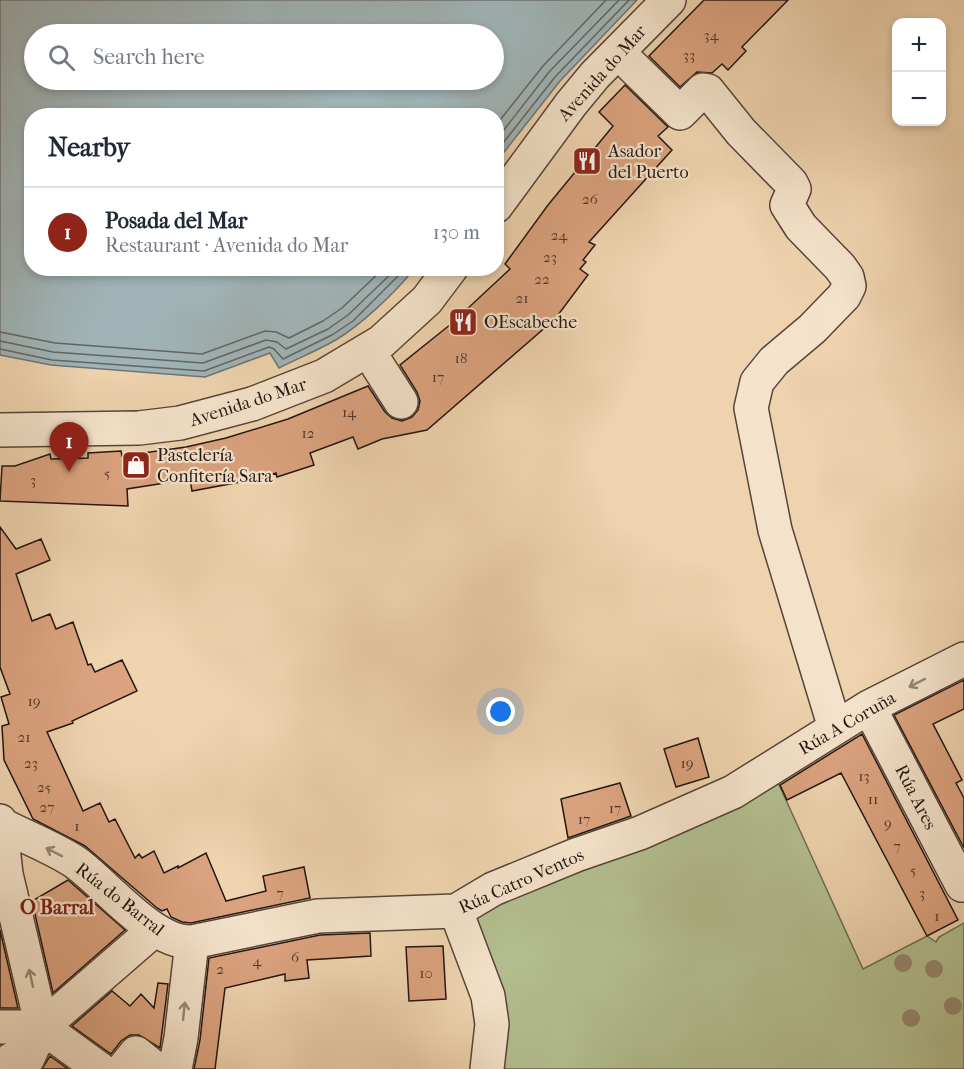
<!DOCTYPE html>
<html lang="en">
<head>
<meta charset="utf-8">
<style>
  :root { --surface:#fff; --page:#f2f2f3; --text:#1f2937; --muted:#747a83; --line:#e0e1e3; --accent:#8f2418 }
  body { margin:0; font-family:"IM FELL French Canon",serif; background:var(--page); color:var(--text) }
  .controls { position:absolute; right:18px; top:18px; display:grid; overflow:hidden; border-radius:12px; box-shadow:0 3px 9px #0003 }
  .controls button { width:54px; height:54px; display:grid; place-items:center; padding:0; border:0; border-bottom:2px solid var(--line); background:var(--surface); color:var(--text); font:30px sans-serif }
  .you { position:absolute; left:501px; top:712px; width:21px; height:21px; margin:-15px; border:4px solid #fff; border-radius:50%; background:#1a73e8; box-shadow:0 0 0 9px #1a73e833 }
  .badge { display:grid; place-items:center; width:39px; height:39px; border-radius:50%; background:var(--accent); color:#fff; font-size:20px; font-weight:700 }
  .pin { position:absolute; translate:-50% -50px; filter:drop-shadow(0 2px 3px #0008) }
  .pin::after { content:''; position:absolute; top:32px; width:21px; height:18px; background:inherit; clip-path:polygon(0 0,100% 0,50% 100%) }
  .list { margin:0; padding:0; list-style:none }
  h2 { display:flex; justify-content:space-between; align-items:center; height:78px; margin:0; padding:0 24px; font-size:26px }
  h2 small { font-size:20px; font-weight:400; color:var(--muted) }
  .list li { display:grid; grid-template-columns:39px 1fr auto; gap:18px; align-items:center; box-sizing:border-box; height:90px; padding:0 24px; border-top:2px solid var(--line) }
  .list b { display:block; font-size:22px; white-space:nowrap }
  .list p { margin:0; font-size:20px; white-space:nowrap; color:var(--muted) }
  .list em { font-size:20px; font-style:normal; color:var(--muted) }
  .icon { flex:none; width:33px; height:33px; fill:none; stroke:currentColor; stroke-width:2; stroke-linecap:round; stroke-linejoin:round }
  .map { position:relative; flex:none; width:964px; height:1069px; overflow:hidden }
  .search { position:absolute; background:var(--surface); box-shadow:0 3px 9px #0003; left:24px; top:24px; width:480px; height:66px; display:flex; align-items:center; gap:15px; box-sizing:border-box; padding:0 21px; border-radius:33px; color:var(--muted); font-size:22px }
  .panel { position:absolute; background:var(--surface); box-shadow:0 3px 9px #0003; left:24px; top:108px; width:480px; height:168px; border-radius:24px }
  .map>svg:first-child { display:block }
  .green { fill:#b3be8f; stroke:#6b6a50; stroke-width:1.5 }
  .water { fill:#a0b4b7; stroke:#6e7575; stroke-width:1.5; fill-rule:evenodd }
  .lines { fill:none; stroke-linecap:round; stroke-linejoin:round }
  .shore { stroke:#626564; stroke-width:1.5 }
  .building { fill:#daa27e; stroke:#231612; stroke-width:1.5 }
  .minor-casing { stroke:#564539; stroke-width:36 }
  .minor { stroke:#f4e2ca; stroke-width:33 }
  .tree { fill:#96876d }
  .oneway { stroke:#968677 }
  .labels { text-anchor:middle; stroke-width:4.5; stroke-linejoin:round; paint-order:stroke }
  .number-label { font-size:15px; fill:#51392d }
  .street-label { font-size:18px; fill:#231612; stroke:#f4e2ca }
  .poi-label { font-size:18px; fill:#231612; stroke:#f4e2ca; text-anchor:start }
  .neighbourhood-label { font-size:20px; font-weight:bold; fill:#7a1f14; stroke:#f4e2ca }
</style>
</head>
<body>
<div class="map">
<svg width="964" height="1069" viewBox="0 0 964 1069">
  <rect width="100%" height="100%" fill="#eed3ae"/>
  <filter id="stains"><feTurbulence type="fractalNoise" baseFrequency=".00333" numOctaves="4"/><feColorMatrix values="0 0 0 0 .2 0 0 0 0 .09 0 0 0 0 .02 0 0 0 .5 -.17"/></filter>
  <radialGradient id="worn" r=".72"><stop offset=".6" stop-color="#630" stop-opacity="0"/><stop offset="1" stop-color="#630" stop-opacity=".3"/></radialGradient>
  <!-- green -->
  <path class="green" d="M 775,776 L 863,969 L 927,936 L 936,942 L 939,937 L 964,923 L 964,1069 L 498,1069 L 470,917 Z"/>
  <!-- water -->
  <path class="water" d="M 0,0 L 637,0 L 560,81 L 497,161 L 496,116 L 32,116 L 32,268 L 414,269 C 395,293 360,326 334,341 C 316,351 297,359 279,368 L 270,353 L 205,377 L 51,365 L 0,355 ZM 34,34 L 494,34 L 494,80 L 34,80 Z"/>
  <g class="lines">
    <!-- shore -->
    <path class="shore" d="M 496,125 L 543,66 L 606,0
      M 496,140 L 549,72 L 619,0
      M 496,152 L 555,77 L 629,0
      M 0,332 L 55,343 L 202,354 L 265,331 L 276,332 L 289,338 L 323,321 L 342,308 L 384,268
      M 0,341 L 53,352 L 203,363 L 266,340 L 277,342 L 286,349 L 328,329 L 348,315 L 397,268
      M 0,349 L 52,360 L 204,371 L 269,347 L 274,349 L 283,359 L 332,335 L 353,321 L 406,268"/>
  </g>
  <!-- building -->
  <path class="building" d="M 704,0 L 788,0 L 742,47 L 746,51 L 728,70 L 722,64 L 712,73 L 697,72 L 680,87 L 649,56 Z
    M 625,85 L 668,127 L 658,136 L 672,150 L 589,242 L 595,245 L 583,260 L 586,262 L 580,269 L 588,275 L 555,319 L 427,430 L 382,439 L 358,449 L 353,437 L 310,453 L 314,465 L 277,477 L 276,473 L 251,482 L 251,480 L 192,491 L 190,479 L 127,489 L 128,506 L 0,501 L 2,466 L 15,466 L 50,454 L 51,459 L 88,458 L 88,453 L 121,451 L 122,456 L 186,447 L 226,438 L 288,419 L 368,386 L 385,412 L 392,418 L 402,421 L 412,417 L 418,410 L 420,401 L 417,392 L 400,365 L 451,324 L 510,269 L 505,264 L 548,205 L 613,126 L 599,112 Z
    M 0,527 L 16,549 L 41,539 L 50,560 L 16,574 L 32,621 L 50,614 L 56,629 L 73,622 L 88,665 L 91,664 L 95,672 L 122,660 L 137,691 L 72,721 L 73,723 L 47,732 L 83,811 L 100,803 L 109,822 L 115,819 L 135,858 L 139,854 L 142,858 L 154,851 L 164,873 L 178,866 L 178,868 L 206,853 L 226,901 L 266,891 L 263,876 L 304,867 L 310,898 L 191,923 L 182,922 L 171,917 L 167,909 L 162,911 L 157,908 L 85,846 L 33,819 L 4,760 L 2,726 L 9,724 L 1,697 L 10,694 L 0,667 Z
    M 964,680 L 964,709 L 933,724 L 962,780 L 956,783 L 964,798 L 964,848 L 894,715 Z
    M 862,734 L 958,920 L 927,936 L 841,773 L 787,800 L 780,785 Z
    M 698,738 L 709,777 L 676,787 L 664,749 Z
    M 620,783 L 631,816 L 568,838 L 561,799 Z
    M 68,880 L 125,930 L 53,993 L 32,901 Z
    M 0,930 L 18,1008 L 0,1008 Z
    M 370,933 L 371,956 L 307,960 L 309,978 L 285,981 L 285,974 L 225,988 L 215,1069 L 194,1069 L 200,1040 L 209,958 L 320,935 Z
    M 443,946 L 446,999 L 409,1001 L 406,947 Z
    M 158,983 L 168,984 L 160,1048 L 139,1035 L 130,1035 L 121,1041 L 111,1054 L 72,1026 L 112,991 L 130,1006 L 141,994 L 154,1008 Z
    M 50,1056 L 68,1069 L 42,1069 Z"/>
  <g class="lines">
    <!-- minor casing -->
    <g class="minor-casing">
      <path id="minor" d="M 631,65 L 680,113 L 703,90 L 708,91 L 741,132 L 791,183 L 794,189 L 787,205 L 801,227 L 840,267 L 847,277 L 849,286 L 844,296 L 812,329 L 774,361 L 757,382 L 751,408 L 775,530 L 835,728
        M 496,206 L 571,104 L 595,75 L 669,0
        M 378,366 L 401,402
        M 0,430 L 139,428 L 180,423 L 252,404 L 324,376 L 381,342 L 427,300 L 451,268
        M 869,707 L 962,885 L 964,884
        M 0,821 L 6,874 L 42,1027 L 100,1069
        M 0,824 C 23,836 54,848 75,862 C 106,884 153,944 192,942 L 181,1038 L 175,1069
        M 456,911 L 488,996 L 492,1024 L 487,1069
        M 192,942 L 318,916 L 456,911 L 493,889 L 576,855 L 640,833 L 733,792 L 869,707 L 964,659
        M 0,1027 L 42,1027 L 154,930
        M 10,1069 L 12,1059 L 28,1058 L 42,1027
        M 123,1069 L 136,1053 L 156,1069"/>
    </g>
    <!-- minor -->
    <use href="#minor" class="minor"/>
  </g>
  <!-- trees -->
  <g class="tree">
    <circle cx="903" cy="963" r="9"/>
    <circle cx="934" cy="969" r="9"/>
    <circle cx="953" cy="1006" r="9"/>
    <circle cx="911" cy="1018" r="9"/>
  </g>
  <!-- one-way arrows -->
  <defs><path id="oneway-shaft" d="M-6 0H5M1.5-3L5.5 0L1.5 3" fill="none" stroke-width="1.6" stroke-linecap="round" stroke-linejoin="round" transform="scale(1.5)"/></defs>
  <g class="oneway">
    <use href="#oneway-shaft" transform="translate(917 683) rotate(153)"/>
    <use href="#oneway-shaft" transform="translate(54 852) rotate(-153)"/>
    <use href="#oneway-shaft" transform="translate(31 978) rotate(-103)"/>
    <use href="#oneway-shaft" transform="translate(184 1011) rotate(-84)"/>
  </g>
  <!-- icons -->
  <defs>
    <g id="restaurant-square" transform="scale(1.5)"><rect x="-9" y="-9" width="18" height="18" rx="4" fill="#8f2418" stroke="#f4e2ca"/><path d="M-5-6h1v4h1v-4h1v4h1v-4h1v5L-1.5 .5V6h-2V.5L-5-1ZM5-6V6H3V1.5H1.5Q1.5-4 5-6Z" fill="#fff"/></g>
    <g id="shop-square" transform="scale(1.5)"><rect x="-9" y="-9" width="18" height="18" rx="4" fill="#8f2418" stroke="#f4e2ca"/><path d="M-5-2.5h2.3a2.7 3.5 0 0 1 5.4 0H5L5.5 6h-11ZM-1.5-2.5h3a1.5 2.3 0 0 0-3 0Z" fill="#fff"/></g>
  </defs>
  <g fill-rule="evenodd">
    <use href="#restaurant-square" x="587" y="161"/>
    <use href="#restaurant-square" x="463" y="322"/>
    <use href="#shop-square" x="136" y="465"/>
  </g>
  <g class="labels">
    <!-- number labels -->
    <g class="number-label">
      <text x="711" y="40">34</text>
      <text x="689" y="60">33</text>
      <text x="590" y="204">26</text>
      <text x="559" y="240">24</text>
      <text x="550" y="262">23</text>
      <text x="542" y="284">22</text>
      <text x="522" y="303">21</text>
      <text x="461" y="363">18</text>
      <text x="438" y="382">17</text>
      <text x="349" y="417">14</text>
      <text x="308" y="438">12</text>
      <text x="107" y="478">5</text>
      <text x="33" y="485">3</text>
      <text x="34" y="706">19</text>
      <text x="24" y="742">21</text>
      <text x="31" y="768">23</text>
      <text x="687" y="768">19</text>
      <text x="864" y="781">13</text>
      <text x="44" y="792">25</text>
      <text x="873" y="804">11</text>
      <text x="47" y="812">27</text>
      <text x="615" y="813">17</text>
      <text x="584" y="824">17</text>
      <text x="888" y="828">9</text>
      <text x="77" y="831">1</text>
      <text x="897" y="851">7</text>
      <text x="913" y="875">5</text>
      <text x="280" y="898">7</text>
      <text x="922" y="898">3</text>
      <text x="937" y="921">1</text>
      <text x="295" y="962">6</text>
      <text x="257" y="966">4</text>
      <text x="220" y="974">2</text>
      <text x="426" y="978">10</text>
    </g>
    <!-- street labels -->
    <g class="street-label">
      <text transform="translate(602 73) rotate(-48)" y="6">Avenida do Mar</text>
      <text transform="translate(248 402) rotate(-18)" y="6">Avenida do Mar</text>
      <text transform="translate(847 723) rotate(-30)" y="6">Rúa A Coruña</text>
      <text transform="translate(916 797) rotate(63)" y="6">Rúa Ares</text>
      <text transform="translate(521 881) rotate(-24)" y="6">Rúa Catro Ventos</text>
      <text transform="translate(120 899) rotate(38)" y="6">Rúa do Barral</text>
    </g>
    <!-- poi labels -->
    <g class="poi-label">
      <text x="608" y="157">Asador<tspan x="608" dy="21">del Puerto</tspan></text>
      <text x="484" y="328">OEscabeche</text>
      <text x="157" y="461">Pastelería<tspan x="157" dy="21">Confitería Sara</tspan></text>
    </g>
    <!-- neighbourhood labels -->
    <g class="neighbourhood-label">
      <text x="57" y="914">O Barral</text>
    </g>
  </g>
  <rect width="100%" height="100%" filter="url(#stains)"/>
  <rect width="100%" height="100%" fill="url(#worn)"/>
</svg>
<div class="controls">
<button>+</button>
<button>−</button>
</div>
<div class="you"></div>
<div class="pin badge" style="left:69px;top:472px">1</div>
<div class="search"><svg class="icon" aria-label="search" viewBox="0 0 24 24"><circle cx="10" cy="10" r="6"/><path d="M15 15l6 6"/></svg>Search here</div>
<section class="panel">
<h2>Nearby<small></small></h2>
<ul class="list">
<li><span class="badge">1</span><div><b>Posada del Mar</b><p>Restaurant · Avenida do Mar</p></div><em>130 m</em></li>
</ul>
</section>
</div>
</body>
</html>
